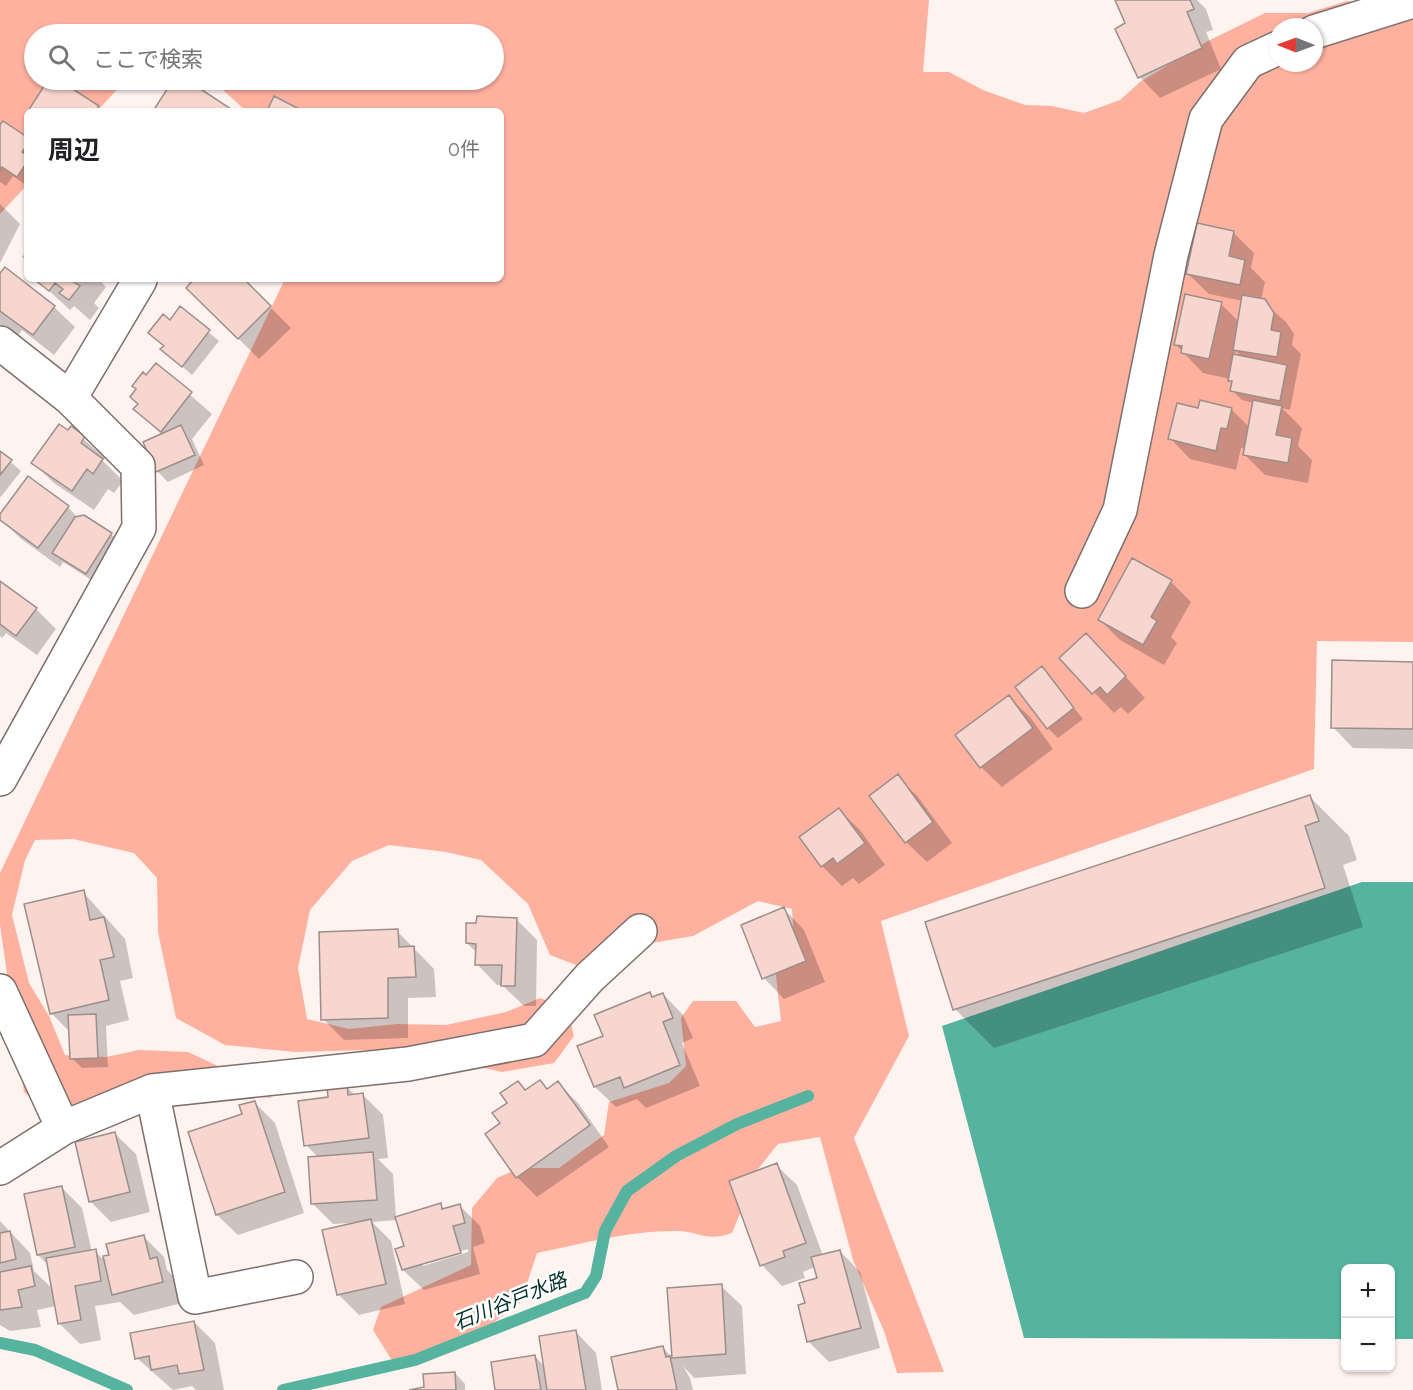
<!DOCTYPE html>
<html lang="ja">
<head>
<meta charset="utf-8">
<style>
  :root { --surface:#fff; --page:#f2f2f2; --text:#202124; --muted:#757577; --line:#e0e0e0 }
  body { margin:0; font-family:Raleway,"Noto Sans JP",sans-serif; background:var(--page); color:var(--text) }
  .controls { position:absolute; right:18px; bottom:18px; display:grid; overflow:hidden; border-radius:9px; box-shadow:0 2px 4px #0004 }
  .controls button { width:54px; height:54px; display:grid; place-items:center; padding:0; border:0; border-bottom:2px solid var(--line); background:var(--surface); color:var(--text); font:30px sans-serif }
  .compass { position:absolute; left:1269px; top:18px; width:54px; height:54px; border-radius:50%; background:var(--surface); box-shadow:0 2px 4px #0004; rotate:271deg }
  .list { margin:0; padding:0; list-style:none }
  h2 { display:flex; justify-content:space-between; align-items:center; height:78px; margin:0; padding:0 24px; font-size:26px }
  h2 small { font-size:20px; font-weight:400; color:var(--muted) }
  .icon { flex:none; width:33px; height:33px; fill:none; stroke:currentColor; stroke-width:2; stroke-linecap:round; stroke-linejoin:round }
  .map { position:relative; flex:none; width:1413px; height:1390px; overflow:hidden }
  .search { position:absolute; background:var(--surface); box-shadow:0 2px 4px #0004; left:24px; top:24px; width:480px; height:66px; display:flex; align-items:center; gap:15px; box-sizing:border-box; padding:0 21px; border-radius:33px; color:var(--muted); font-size:22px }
  .panel { position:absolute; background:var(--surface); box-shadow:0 2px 4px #0004; left:24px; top:108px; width:480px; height:174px; border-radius:9px }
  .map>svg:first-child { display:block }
  .forest { fill:#feb19f; fill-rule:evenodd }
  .water { fill:#55b3a0 }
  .shadow { fill:#0003; fill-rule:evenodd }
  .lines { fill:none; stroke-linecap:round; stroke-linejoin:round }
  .stream { stroke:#55b3a0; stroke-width:12 }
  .building { fill:#f6d6ce; stroke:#9b8e8b; stroke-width:1.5 }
  .minor-casing { stroke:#7c706d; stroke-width:36 }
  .minor { stroke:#fff; stroke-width:33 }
  .labels { text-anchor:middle; stroke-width:5; stroke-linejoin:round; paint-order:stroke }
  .water-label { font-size:20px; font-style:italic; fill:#04322a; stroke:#fff }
</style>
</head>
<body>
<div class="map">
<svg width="1413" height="1390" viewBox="0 0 1413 1390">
  <rect width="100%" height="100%" fill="#fff3f0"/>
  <!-- forest -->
  <path class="forest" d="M 0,0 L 929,0 L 923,72 L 949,72 L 983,90 L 1025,105 L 1052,106 L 1084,113 L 1120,100 L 1140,82 L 1208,41 L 1265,13 L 1308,13 L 1347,1 L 1367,3 L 1413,0 L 1413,642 L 1317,641 L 1314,769 L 881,921 L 909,1036 L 854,1138 L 944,1372 L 897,1373 L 884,1331 L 853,1260 L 820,1137 L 778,1144 L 758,1169 L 732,1233 C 703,1243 700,1230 674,1231 C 628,1231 581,1244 537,1253 L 521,1302 L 481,1332 L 398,1370 L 373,1330 L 381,1307 L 471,1265 L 472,1208 L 497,1178 L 520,1168 L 559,1168 L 604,1135 L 609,1102 L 669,1083 L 686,1066 L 681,1018 L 693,1001 L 736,1001 L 755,1027 L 781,1021 L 775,967 L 794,941 L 792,909 L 758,901 L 693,936 L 617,949 L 576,965 L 550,955 L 528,904 L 481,860 L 446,852 L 389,845 L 352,861 L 310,910 L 298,968 L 307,1019 L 349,1029 L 397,1024 L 446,1025 L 506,1012 L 540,998 L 567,1008 L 574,1036 L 554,1063 L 502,1072 L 404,1049 L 295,1052 L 225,1045 L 176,1018 L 158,932 L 157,878 L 134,853 L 73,839 L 35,840 L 25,860 L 12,915 L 29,983 L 49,1016 L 65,1055 L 106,1057 L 139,1050 L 188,1052 L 256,1084 L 272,1098 L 149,1088 L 54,1119 L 24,1092 L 0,925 L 0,873 L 285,279 L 501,279 L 501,111 L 246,111 L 212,80 L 494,80 L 494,34 L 34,34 L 34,80 L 126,80 L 97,111 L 27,111 L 27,185 L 0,214 ZM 1278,27 L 1314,27 L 1314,63 L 1278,63 Z"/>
  <!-- water -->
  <path class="water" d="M 1362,882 L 1413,882 L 1413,1339 L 1391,1339 L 1390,1268 L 1346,1268 L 1345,1339 L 1024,1338 L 942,1026 Z"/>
  <!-- shadow -->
  <path class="shadow" d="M 1117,0 L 1197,0 L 1206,9 L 1213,30 L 1206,32 L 1221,69 L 1160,98 L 1140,77 L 1126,23 Z
    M 0,128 L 27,139 L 27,186 L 13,176 L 6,186 L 0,182 Z
    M 0,204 L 20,224 L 0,263 Z
    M 1233,232 L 1254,253 L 1251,268 L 1265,282 L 1261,300 L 1286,322 L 1294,334 L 1292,345 L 1301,354 L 1290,410 L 1282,408 L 1302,428 L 1298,446 L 1312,460 L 1308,483 L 1265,475 L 1245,455 L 1246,448 L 1241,448 L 1236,470 L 1190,459 L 1170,438 L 1199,410 L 1231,409 L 1250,428 L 1254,403 L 1242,400 L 1232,390 L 1233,383 L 1230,379 L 1203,373 L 1175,344 L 1221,304 L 1239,322 L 1243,301 L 1209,294 L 1188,274 ZM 1236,351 L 1242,358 L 1235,356 Z
    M 27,251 L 27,261 L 22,257 Z
    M 0,275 L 54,307 L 75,327 L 54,355 L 22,330 L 17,337 L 0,324 Z
    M 36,279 L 98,279 L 106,287 L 94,303 L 99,308 L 90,320 L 74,306 L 70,310 Z
    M 196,279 L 242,279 L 291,328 L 259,359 L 188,288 Z
    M 180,308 L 219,341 L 192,375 L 162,349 L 165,347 L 150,333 L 170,322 Z
    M 156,365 L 212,414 L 192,439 L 204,465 L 168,482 L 158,472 L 145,443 L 162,435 L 135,409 L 139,404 L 138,389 Z
    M 71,428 L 105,458 L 103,461 L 123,481 L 114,493 L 108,489 L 94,510 L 54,483 L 33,463 Z
    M 0,453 L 21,471 L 0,498 Z
    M 68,507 L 78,518 L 111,534 L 121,544 L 96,583 L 63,562 L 60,567 L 20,538 L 0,518 Z
    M 1171,582 L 1191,602 L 1171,637 L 1177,643 L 1164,665 L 1120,640 L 1100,620 Z
    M 0,583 L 36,609 L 56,629 L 37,655 L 6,633 L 2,638 L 0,636 Z
    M 1106,655 L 1145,698 L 1128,714 L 1121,707 L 1114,713 L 1061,658 Z
    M 1413,663 L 1413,749 L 1353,748 L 1333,727 Z
    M 1041,668 L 1083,719 L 1058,738 L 1048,728 Z
    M 1009,697 L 1030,717 L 1053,749 L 1002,787 L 981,767 Z
    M 897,776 L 918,797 L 952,843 L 927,862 L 906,842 Z
    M 1310,797 L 1349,836 L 1357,860 L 1343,865 L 1363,927 L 994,1048 L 955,1009 Z
    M 839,810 L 860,830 L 885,865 L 859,884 L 853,878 L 842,886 L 822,866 Z
    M 83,892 L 125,939 L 133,978 L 120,981 L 129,1020 L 106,1026 L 108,1067 L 82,1068 L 72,1058 L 70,1032 L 51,1013 Z
    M 784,909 L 804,930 L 825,982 L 784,999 L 764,978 Z
    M 516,919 L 537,940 L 536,1006 L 524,1006 L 502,985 L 497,985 L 477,964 L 477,953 L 467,943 Z
    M 397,931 L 434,969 L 436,997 L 408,998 L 408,1038 L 344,1040 L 323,1019 Z
    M 650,994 L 654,998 L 663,994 L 683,1015 L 693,1038 L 682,1043 L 700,1086 L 646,1108 L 637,1099 L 616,1107 L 595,1087 L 579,1047 L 605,1037 Z
    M 540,1082 L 548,1090 L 558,1083 L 578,1103 L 609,1147 L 537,1197 L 517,1177 L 502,1124 L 526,1091 Z
    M 346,1086 L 355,1095 L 362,1094 L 383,1115 L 388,1158 L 378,1159 L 393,1174 L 396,1218 L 440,1205 L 445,1210 L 459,1205 L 480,1226 L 485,1243 L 473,1247 L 480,1274 L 424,1290 L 403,1270 L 406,1247 L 398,1220 L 372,1222 L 391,1241 L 405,1304 L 359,1315 L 338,1294 L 349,1223 L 333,1224 L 313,1204 L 318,1157 L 306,1145 L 329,1098 ZM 468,1249 L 468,1252 L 423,1266 L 423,1263 Z
    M 254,1102 L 275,1123 L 304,1213 L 238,1235 L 217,1215 L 244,1114 Z
    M 115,1134 L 136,1154 L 150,1212 L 111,1222 L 90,1201 Z
    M 776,1165 L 797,1185 L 823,1256 L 840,1251 L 860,1272 L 880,1348 L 829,1362 L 809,1342 L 799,1306 L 806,1304 L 819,1279 L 815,1267 L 803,1272 L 805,1278 L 782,1286 L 762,1265 Z
    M 61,1187 L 82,1208 L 92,1252 L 95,1251 L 102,1258 L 111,1256 L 143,1236 L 164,1257 L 167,1270 L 177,1280 L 182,1303 L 134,1315 L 120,1302 L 95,1306 L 101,1340 L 80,1344 L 59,1323 L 56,1306 L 37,1310 L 41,1327 L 10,1331 L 0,1325 L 0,1221 L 30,1253 L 34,1271 L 54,1290 L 49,1266 L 38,1255 Z
    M 721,1286 L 742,1306 L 746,1374 L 694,1378 L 683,1366 L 690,1378 L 693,1390 L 619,1390 L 663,1348 L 674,1359 L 669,1289 Z
    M 194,1322 L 215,1343 L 224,1390 L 196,1390 L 192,1386 L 173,1390 L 137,1358 Z
    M 576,1332 L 596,1353 L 602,1390 L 497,1390 L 535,1356 L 545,1367 Z
    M 455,1373 L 465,1384 L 465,1390 L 410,1390 L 426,1389 Z"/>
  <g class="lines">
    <!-- stream -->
    <path class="stream" d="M 0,1343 L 35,1350 L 127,1390
      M 283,1390 L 415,1360 L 585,1293 L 596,1276 L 605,1231 L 627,1191 L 676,1156 L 737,1124 L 808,1096"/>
  </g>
  <!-- building -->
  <path class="building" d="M 1115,0 L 1190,0 L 1194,9 L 1187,12 L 1202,48 L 1138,78 L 1115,29 L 1125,23 Z
    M 48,80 L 59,80 L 99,106 L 95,111 L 28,111 Z
    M 173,80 L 187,80 L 234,111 L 153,111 Z
    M 274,96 L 303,111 L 267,111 Z
    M 3,121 L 27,137 L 27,145 L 22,152 L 27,155 L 27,162 L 17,177 L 2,167 L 0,170 L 0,125 Z
    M 1197,223 L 1234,231 L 1229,256 L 1245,260 L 1240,285 L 1186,274 Z
    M 5,267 L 55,306 L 33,335 L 0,311 L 0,273 Z
    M 34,279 L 76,279 L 74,282 L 80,286 L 69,300 L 59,293 L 63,289 L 55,283 L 49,291 Z
    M 194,279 L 244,279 L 271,306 L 238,339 L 186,288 Z
    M 1185,294 L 1222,302 L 1209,359 L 1181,353 L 1182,346 L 1174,345 Z
    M 1242,295 L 1265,299 L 1274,313 L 1271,330 L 1281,332 L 1277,357 L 1233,350 Z
    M 180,306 L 210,330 L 182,367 L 160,349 L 164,346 L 148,333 L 163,314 L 170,320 Z
    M 1233,354 L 1287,365 L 1280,401 L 1230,391 L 1232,381 L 1228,381 Z
    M 156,363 L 192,392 L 161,432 L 133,409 L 138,404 L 130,397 L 136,389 L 132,386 L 143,372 L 146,375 Z
    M 1200,400 L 1232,408 L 1227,429 L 1221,428 L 1216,451 L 1168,439 L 1177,403 L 1198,408 Z
    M 1253,400 L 1282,406 L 1276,435 L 1292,438 L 1288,463 L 1243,455 Z
    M 59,424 L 68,430 L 71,426 L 85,436 L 81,443 L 103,459 L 93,474 L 87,469 L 72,491 L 31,463 Z
    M 181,425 L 195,455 L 156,472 L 143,442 Z
    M 0,451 L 12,460 L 0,475 Z
    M 28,476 L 69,506 L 38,548 L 0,520 L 0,514 Z
    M 84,515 L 112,533 L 86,574 L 52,553 L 75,517 Z
    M 1132,558 L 1172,580 L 1151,617 L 1157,621 L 1143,645 L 1098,620 Z
    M 0,581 L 37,608 L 16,636 L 0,624 Z
    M 1086,633 L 1126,676 L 1107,695 L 1100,687 L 1092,694 L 1059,658 Z
    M 1332,660 L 1413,662 L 1413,729 L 1331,728 Z
    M 1042,666 L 1074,708 L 1047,729 L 1015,687 Z
    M 1009,695 L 1033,728 L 980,768 L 955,735 Z
    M 898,774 L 933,822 L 905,843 L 869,796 Z
    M 1310,795 L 1319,821 L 1305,826 L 1325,888 L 953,1010 L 925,922 Z
    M 839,808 L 865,843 L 837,864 L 833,858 L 821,867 L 799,837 Z
    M 84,890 L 90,920 L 104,917 L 114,957 L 100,960 L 109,1000 L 50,1014 L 24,904 Z
    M 784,907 L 806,961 L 762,979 L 741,925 Z
    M 477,916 L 517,918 L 515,986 L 501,986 L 502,965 L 475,965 L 476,944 L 466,943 L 466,923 L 476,923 Z
    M 398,929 L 399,947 L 414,946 L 416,977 L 388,978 L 388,1018 L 321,1020 L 319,932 Z
    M 650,992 L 652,997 L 663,993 L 673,1018 L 663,1022 L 680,1065 L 624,1088 L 620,1077 L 594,1087 L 577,1046 L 603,1036 L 594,1015 Z
    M 96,1014 L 98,1058 L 70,1059 L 68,1015 Z
    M 540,1080 L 547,1089 L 558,1081 L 590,1125 L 516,1178 L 485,1134 L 500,1123 L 492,1113 L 507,1103 L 500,1093 L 518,1081 L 525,1090 Z
    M 347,1085 L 348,1095 L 363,1093 L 369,1138 L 304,1146 L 298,1101 L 328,1097 L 327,1087 Z
    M 255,1101 L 285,1192 L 216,1215 L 188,1132 L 242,1114 L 239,1105 Z
    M 115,1132 L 130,1192 L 89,1202 L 75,1142 Z
    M 373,1152 L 377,1200 L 311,1204 L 308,1157 Z
    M 777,1163 L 806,1243 L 783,1251 L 785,1257 L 760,1266 L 729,1181 Z
    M 62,1186 L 75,1247 L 37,1255 L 24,1194 Z
    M 441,1203 L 442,1209 L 460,1204 L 465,1223 L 453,1226 L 461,1253 L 402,1270 L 395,1249 L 404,1246 L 395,1217 Z
    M 371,1219 L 386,1284 L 337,1295 L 322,1230 Z
    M 10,1231 L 16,1259 L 0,1263 L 0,1233 Z
    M 144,1235 L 150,1259 L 157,1257 L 163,1282 L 112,1295 L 103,1256 L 109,1255 L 106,1244 Z
    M 96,1249 L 101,1281 L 75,1286 L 81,1320 L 58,1324 L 46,1258 Z
    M 840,1250 L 861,1328 L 807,1342 L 798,1305 L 805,1303 L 799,1283 L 817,1278 L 811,1257 Z
    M 31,1266 L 35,1286 L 18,1290 L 22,1307 L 0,1310 L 0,1272 Z
    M 722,1284 L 726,1354 L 672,1358 L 667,1288 Z
    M 194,1321 L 204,1370 L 179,1374 L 177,1365 L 151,1370 L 149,1356 L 135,1359 L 130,1333 Z
    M 576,1330 L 586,1390 L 547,1390 L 539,1336 Z
    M 663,1346 L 666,1357 L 670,1356 L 677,1390 L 618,1390 L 611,1357 Z
    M 535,1355 L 541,1390 L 495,1390 L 491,1362 Z
    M 455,1372 L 456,1390 L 409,1390 L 424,1387 L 423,1374 Z"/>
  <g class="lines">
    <!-- minor casing -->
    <g class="minor-casing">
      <path id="minor" d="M 1314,32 L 1413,1
        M 0,343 L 70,398 L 138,466 L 139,528 L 0,779
        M 70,398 L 140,280
        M 1082,591 L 1120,510 L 1171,255 L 1206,119 L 1248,62 L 1278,48
        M 0,991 L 63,1128 L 0,1168
        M 152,1091 L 195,1297 L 296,1277
        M 63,1128 L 152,1091 L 408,1064 L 534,1040 L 590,977 L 640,931"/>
    </g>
    <!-- minor -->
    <use href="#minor" class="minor"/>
  </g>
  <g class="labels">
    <!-- water labels -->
    <g class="water-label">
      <text transform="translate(510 1301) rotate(-22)" y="7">石川谷戸水路</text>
    </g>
  </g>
</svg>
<div class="controls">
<button>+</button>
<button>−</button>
</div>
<svg class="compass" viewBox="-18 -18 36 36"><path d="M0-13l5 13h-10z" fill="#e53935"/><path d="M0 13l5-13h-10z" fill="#757577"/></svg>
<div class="search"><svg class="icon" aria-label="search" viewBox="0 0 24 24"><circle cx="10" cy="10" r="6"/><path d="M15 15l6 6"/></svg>ここで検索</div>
<section class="panel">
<h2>周辺<small>0件</small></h2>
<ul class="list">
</ul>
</section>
</div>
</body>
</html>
